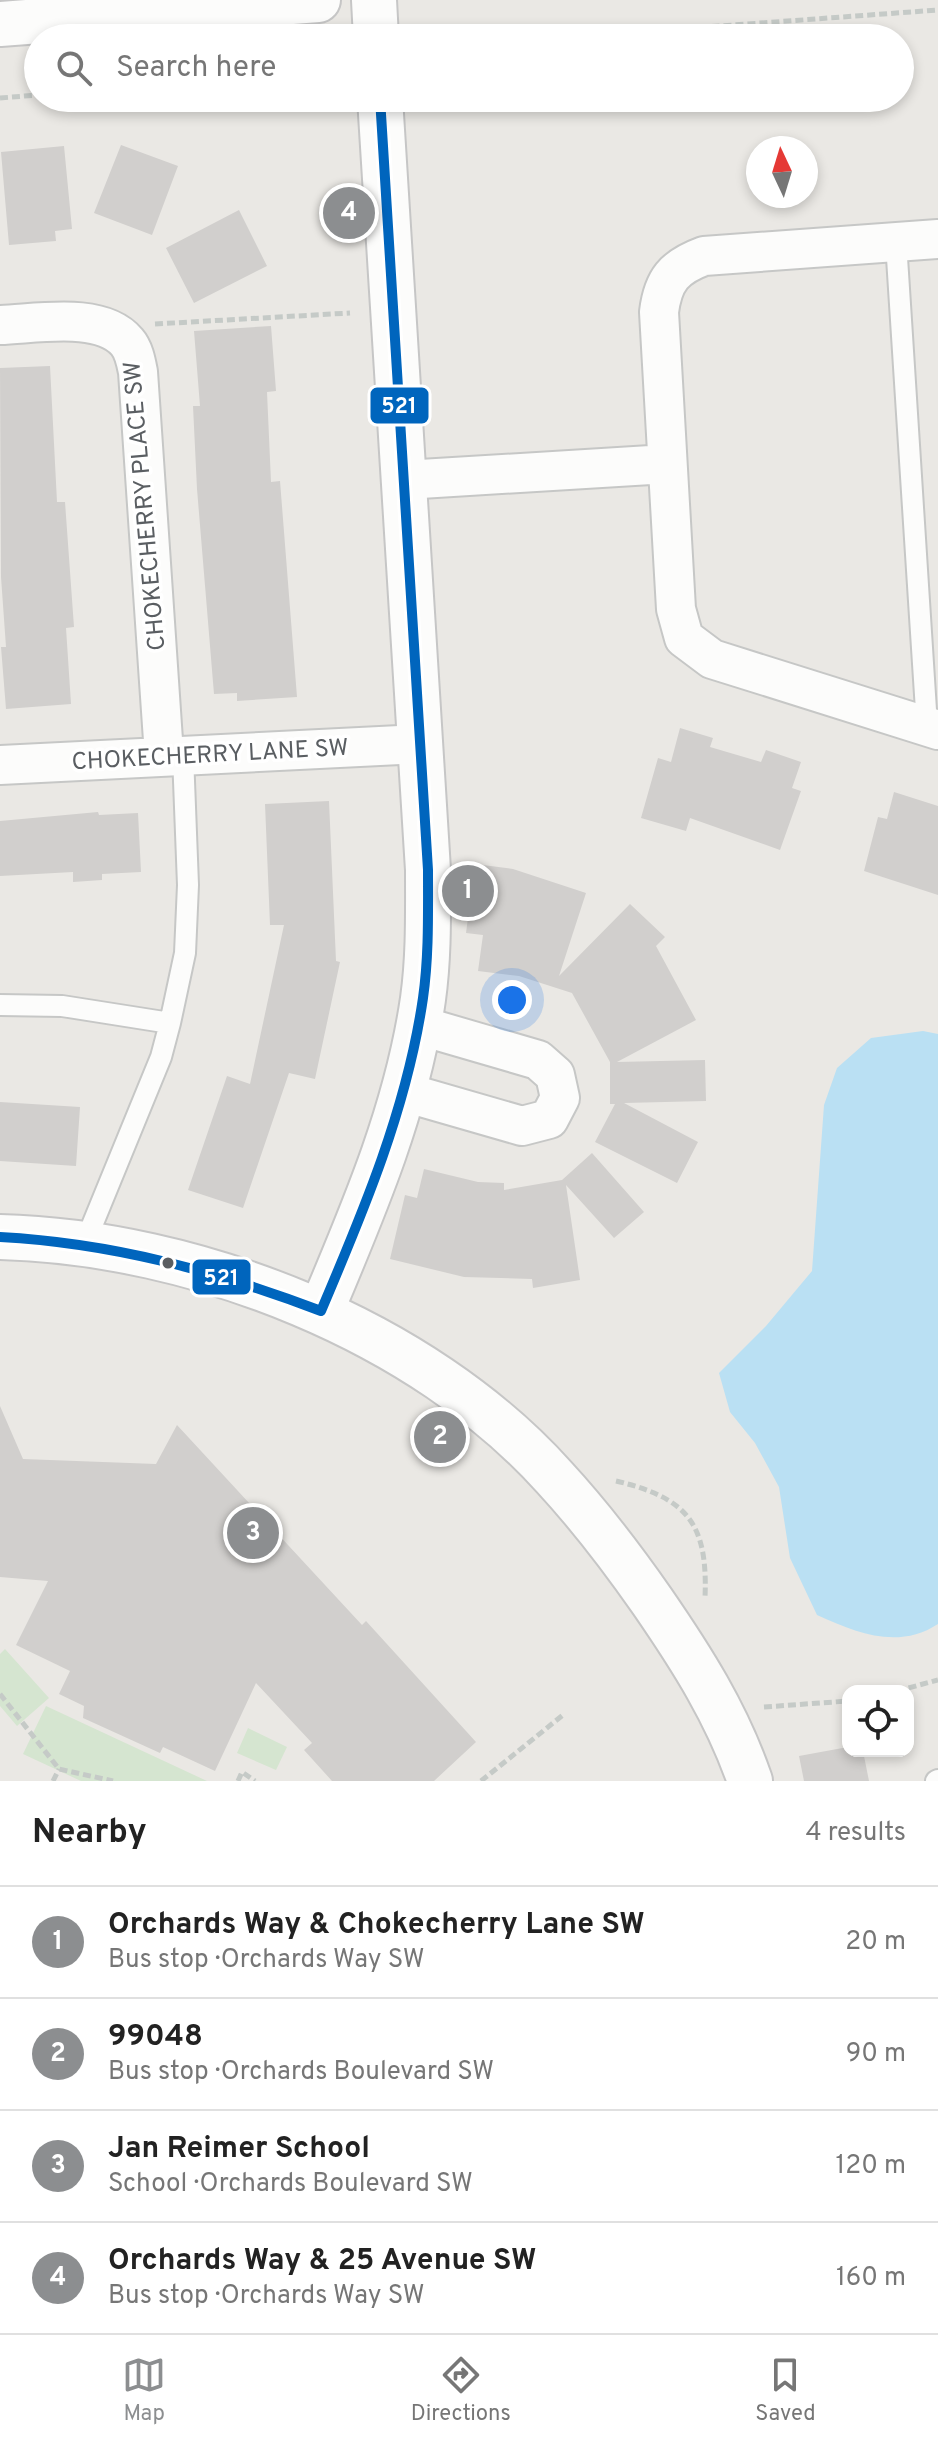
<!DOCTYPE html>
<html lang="en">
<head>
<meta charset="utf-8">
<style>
  :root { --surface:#fff; --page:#f6f6f6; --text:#222; --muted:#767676; --line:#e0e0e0; --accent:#8c8e90 }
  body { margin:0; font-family:Overpass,sans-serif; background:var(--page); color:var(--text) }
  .controls { position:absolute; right:24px; bottom:24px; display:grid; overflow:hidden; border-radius:16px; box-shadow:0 4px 12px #0003 }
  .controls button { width:72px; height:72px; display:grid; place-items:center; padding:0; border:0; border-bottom:2px solid var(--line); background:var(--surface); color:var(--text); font:40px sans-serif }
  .compass { position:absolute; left:746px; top:136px; width:72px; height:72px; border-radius:50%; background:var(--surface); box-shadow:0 4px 12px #0003; rotate:356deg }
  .you { position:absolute; left:512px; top:1000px; width:28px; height:28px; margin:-20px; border:6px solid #fff; border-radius:50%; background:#1a73e8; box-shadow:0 0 0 12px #1a73e833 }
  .badge { display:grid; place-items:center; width:52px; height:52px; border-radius:50%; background:var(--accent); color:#fff; font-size:26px; font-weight:700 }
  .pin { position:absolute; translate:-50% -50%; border:4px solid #fff; box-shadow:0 2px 8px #0006 }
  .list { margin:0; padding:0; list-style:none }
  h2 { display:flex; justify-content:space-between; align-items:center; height:104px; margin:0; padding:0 32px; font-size:34px }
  h2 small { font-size:26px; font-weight:400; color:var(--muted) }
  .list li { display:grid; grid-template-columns:52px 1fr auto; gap:24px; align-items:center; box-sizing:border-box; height:112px; padding:0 32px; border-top:2px solid var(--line) }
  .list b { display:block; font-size:30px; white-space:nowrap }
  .list p { margin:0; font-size:26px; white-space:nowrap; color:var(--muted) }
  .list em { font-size:26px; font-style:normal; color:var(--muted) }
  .icon { flex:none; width:44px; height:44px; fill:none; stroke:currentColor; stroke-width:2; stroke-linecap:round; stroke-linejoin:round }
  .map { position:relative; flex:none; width:938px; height:1781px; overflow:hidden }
  .search { position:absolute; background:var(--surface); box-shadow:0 4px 12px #0003; left:24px; right:24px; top:24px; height:88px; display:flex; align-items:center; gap:20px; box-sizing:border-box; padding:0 28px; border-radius:44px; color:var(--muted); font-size:30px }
  .sheet { height:552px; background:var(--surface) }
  nav { display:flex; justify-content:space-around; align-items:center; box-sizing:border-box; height:112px; border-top:2px solid var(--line); background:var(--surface); font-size:22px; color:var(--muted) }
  nav a { display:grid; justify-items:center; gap:4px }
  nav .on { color:var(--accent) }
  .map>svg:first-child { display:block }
  .green { fill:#d5e5d0 }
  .water { fill:#bae0f3 }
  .building { fill:#d1cfcd }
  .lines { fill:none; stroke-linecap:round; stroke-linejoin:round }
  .lane-casing { stroke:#c6c7c6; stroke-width:24 }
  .street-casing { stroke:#c6c7c6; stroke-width:42 }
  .secondary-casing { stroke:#c6c6c6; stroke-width:48 }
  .path { stroke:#c5cac7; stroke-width:5; stroke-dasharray:8 4; stroke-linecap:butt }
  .lane { stroke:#fcfcfb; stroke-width:20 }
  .street { stroke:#fcfcfb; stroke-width:38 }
  .secondary { stroke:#fcfcfb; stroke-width:44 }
  .bus-1-casing { stroke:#fff; stroke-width:16 }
  .bus-1 { stroke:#0065bd; stroke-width:10 }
  .bus-dot { fill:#5a5e62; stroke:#fff; stroke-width:3 }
  .labels { text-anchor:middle; stroke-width:7; stroke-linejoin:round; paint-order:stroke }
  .street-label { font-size:24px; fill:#5a5e62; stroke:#fff }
  .line-badge { stroke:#fff; stroke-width:3 }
  .badge-label { font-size:22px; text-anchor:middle; font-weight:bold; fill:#fff }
</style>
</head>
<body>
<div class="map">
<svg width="938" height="1781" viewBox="0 0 938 1781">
  <rect width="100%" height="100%" fill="#eae8e4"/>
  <!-- green -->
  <path class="green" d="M 5,1649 L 49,1698 L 17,1726 L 0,1706 L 0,1654 Z
    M 46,1706 L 207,1781 L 81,1781 L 23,1754 Z
    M 248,1728 L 287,1747 L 276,1770 L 237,1753 Z"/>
  <!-- water -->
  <path class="water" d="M 923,1031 L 938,1034 L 938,1624 C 898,1650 857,1633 817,1615 L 790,1558 L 779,1487 L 755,1443 L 730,1412 L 719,1373 L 766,1326 L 812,1271 L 824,1105 L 837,1068 L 871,1038 Z"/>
  <!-- building -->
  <path class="building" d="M 121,145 L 178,166 L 152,235 L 94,213 Z
    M 64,146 L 72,229 L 55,231 L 56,241 L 9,245 L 1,152 Z
    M 239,210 L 267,266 L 194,303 L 166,248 Z
    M 271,326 L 276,391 L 267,392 L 271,482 L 280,481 L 297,697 L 237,701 L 237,693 L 214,694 L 197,489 L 193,406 L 200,406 L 194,331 Z
    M 50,366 L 57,502 L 65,502 L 74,627 L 66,628 L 71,704 L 6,709 L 1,647 L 6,647 L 1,577 L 0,368 Z
    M 680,728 L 713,738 L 710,747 L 761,762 L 766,750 L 801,762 L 792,788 L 801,791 L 780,850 L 690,818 L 686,831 L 641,818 L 658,758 L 671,762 Z
    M 894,792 L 938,806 L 938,895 L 864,871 L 878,817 L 887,819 Z
    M 329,801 L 336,961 L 340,962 L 315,1079 L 289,1073 L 243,1208 L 188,1190 L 227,1076 L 250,1084 L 284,925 L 270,925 L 265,804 Z
    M 98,812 L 99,815 L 138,813 L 141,872 L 102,874 L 102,880 L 73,882 L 73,872 L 0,876 L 0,821 Z
    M 475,864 L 513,869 L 586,893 L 559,976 L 630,904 L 665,937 L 656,946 L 696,1020 L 617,1062 L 705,1060 L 706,1101 L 624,1103 L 698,1142 L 677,1183 L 595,1142 L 615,1104 L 610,1104 L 610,1062 L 572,993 L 519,976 L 478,971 L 483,935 L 466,933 Z
    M 0,1102 L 80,1107 L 76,1166 L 0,1161 Z
    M 592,1153 L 644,1212 L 614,1238 L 566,1185 L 580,1280 L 533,1288 L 532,1279 L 464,1277 L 390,1259 L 405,1195 L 417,1198 L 424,1169 L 478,1182 L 504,1183 L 504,1190 L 562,1180 Z
    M 0,1406 L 23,1459 L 156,1464 L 177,1425 L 362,1625 L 366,1621 L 476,1742 L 434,1781 L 332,1781 L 304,1750 L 312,1743 L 256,1683 L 215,1771 L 163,1747 L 160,1753 L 83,1718 L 84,1706 L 59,1694 L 70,1671 L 16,1645 L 48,1581 L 0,1577 Z
    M 848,1747 L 848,1751 L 863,1751 L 869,1781 L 804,1781 L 799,1756 Z"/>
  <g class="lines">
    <!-- lane casing -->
    <g class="lane-casing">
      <path id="lane" d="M 896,242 L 927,726
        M 0,1005 L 62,1006 L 170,1023 L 161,1057 L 84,1245
        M 170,1023 L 185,953 L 188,885 L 183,755
        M 936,1781 L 938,1780"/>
    </g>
    <!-- street casing -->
    <g class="street-casing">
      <path id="street" d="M 938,239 L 704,256 C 674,267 663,280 659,312 L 676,609 L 684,638 L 712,659 L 938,730
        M 0,325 C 36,324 101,311 127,342 C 134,350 136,362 138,372 L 164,755
        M 404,480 L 667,464
        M 0,765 L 420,744
        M 404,1092 L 522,1126 L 549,1119 L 560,1098 L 555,1075 L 538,1060 L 418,1025"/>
    </g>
    <!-- secondary casing -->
    <g class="secondary-casing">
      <path id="secondary" d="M 374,0 L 376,38
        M 0,24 L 318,0
        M 0,1237 C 195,1242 422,1330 554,1477 C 590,1516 622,1558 652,1601 C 692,1659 727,1714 750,1781
        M 321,1311 C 364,1209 407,1109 423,999 C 429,956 428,913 428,870 L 380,98"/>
    </g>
    <!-- path -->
    <path class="path" d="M 556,38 L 938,10
      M 0,98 L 38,95
      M 155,324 L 350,313
      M 616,1481 C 688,1498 708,1524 705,1598
      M 897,1691 L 938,1680
      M 0,1694 L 59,1769 L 113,1781
      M 764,1707 L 848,1701
      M 53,1781 L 59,1769
      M 238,1781 L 242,1772 L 255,1781
      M 481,1781 L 563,1715"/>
    <!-- lane -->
    <use href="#lane" class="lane"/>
    <!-- street -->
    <use href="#street" class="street"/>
    <!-- secondary -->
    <use href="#secondary" class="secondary"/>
    <!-- bus-1 casing -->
    <g class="bus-1-casing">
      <path id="bus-1" d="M 0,1237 C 112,1243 216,1271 321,1311
        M 321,1311 C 364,1210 407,1108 423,998 C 429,956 428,913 428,870 L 380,98"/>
    </g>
    <!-- bus-1 -->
    <use href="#bus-1" class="bus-1"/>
  </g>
  <!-- markers -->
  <circle class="bus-dot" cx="168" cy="1263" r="7"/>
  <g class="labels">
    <!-- street labels -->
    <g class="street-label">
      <text transform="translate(144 506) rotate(-95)" y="8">CHOKECHERRY PLACE SW</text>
      <text transform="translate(210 754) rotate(-3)" y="8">CHOKECHERRY LANE SW</text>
    </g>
  </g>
  <g class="line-badge">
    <rect x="369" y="386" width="61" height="39" rx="8" fill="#0065bd"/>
    <rect x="191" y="1258" width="61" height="38" rx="8" fill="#0065bd"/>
  </g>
  <g class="badge-label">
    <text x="399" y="413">521</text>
    <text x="221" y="1285">521</text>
  </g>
</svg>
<div class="controls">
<button><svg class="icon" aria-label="locate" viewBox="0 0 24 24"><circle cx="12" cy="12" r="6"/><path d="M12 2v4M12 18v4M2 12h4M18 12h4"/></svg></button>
</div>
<svg class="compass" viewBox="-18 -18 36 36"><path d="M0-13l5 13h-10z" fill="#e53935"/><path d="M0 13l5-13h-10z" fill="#767676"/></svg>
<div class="you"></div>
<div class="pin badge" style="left:468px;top:891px">1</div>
<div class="pin badge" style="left:440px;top:1437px">2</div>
<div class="pin badge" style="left:253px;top:1533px">3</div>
<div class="pin badge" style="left:349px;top:213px">4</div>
<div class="search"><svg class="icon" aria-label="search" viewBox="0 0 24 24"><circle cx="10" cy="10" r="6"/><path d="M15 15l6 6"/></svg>Search here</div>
</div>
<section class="sheet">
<h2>Nearby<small>4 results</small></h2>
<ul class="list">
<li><span class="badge">1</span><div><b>Orchards Way &amp; Chokecherry Lane SW</b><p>Bus stop · Orchards Way SW</p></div><em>20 m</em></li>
<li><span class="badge">2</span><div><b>99048</b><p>Bus stop · Orchards Boulevard SW</p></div><em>90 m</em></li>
<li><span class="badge">3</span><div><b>Jan Reimer School</b><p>School · Orchards Boulevard SW</p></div><em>120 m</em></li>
<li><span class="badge">4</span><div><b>Orchards Way &amp; 25 Avenue SW</b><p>Bus stop · Orchards Way SW</p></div><em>160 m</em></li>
</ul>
</section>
<nav>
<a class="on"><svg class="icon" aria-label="map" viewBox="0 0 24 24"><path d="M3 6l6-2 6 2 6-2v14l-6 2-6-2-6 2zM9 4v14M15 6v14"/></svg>Map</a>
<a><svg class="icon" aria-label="directions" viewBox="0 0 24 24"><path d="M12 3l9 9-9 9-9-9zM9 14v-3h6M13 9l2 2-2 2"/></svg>Directions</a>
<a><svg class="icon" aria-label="saved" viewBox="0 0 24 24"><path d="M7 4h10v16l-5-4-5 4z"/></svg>Saved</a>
</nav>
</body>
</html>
